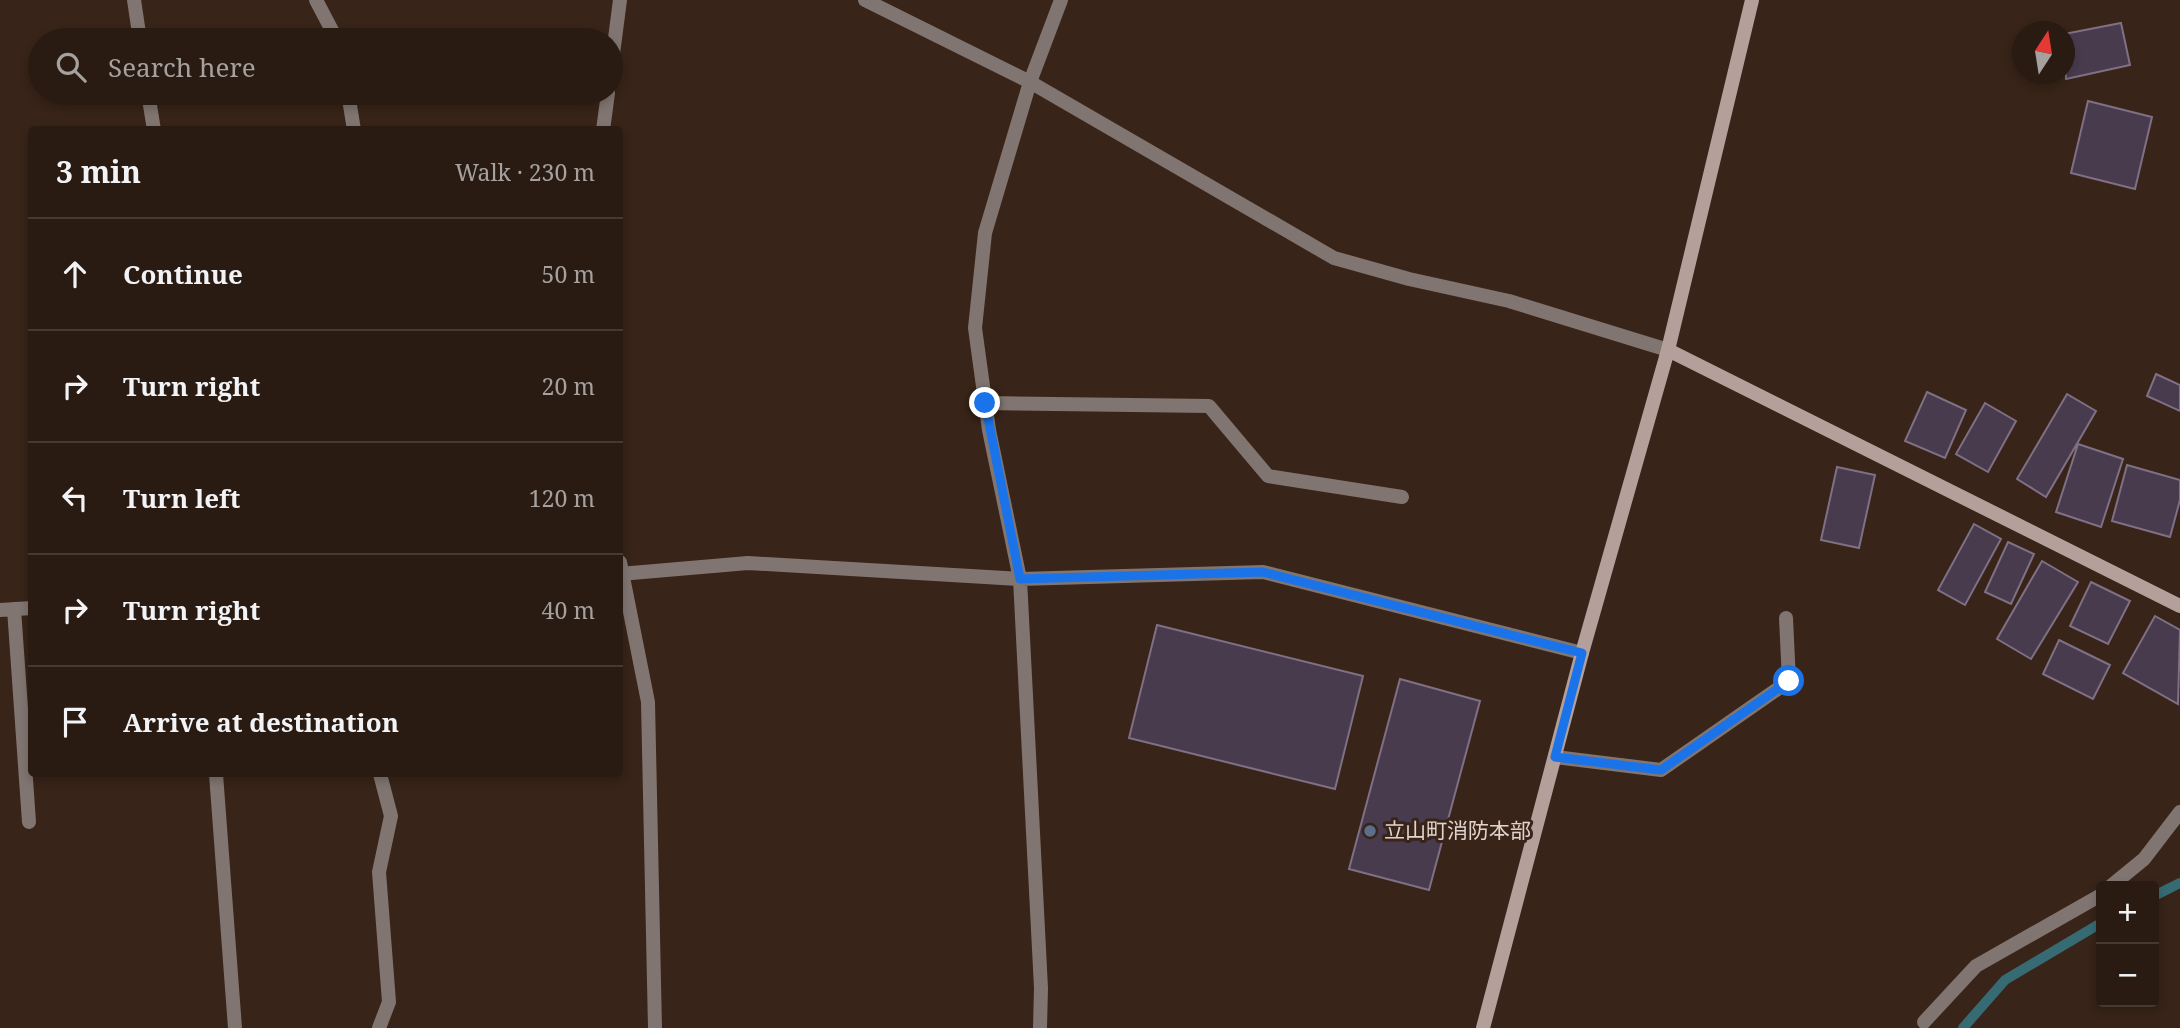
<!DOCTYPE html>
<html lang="en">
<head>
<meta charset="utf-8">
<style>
  :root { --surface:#2a1b12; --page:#362820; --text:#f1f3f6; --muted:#a5a19f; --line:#463932 }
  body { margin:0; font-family:"Noto Serif","Noto Sans JP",serif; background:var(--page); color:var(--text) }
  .controls { position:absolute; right:21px; bottom:21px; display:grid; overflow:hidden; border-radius:7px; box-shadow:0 4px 10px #0003 }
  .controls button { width:63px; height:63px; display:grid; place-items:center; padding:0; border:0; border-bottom:2px solid var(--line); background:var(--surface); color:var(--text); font:35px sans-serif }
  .compass { position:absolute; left:2012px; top:21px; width:63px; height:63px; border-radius:50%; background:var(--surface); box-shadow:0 4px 10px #0003; rotate:12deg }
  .stop { position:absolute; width:21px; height:21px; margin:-16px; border:5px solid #1a73e8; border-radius:50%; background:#fff }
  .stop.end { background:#1a73e8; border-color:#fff; box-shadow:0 2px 7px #0008 }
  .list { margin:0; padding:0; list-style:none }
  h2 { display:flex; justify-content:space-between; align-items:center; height:91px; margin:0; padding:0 28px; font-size:30px }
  h2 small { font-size:23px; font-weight:400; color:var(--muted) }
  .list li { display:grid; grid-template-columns:46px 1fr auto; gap:21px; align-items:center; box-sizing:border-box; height:112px; padding:0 28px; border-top:2px solid var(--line) }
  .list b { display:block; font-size:26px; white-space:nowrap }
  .list em { font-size:23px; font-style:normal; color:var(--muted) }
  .icon { flex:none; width:38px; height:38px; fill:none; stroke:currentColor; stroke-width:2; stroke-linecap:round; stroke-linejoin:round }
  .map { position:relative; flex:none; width:2180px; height:1028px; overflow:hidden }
  .search { position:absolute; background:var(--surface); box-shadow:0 4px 10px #0003; left:28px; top:28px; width:595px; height:77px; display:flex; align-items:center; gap:18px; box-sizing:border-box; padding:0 24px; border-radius:38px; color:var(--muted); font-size:26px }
  .panel { position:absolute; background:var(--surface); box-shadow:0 4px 10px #0003; left:28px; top:126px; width:595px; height:651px; border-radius:7px }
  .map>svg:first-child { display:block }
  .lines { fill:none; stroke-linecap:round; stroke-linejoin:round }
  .stream { stroke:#376b73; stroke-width:10 }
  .building { fill:#493b4e; stroke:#7f7085; stroke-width:2 }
  .street { stroke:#817571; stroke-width:14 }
  .secondary { stroke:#b4a09b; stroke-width:14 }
  .route { stroke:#1a73e8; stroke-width:9 }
  .service-dot { fill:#5c6f8a; stroke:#382418; stroke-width:2.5 }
  .labels { text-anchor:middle; stroke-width:6; stroke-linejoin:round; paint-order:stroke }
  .poi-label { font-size:21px; fill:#e1d3cc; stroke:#382418; text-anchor:start }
</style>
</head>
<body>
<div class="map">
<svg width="2180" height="1028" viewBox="0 0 2180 1028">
  <rect width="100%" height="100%" fill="#382418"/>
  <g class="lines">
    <!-- stream -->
    <path class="stream" d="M 2154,896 L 2180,883
      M 1963,1028 L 2005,980 L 2101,923"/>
  </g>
  <!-- building -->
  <path class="building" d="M 2121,23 L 2130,65 L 2066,79 L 2064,34 Z
    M 2088,101 L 2152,117 L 2135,189 L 2071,173 Z
    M 2156,374 L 2180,385 L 2180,411 L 2147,396 Z
    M 1927,392 L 1966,410 L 1945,458 L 1905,441 Z
    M 2067,394 L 2096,411 L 2046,497 L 2017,479 Z
    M 1985,403 L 2016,421 L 1988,472 L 1956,454 Z
    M 2078,444 L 2123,459 L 2101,527 L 2056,512 Z
    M 2127,465 L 2180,480 L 2180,500 L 2170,537 L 2112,521 Z
    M 1837,467 L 1875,475 L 1859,548 L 1821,540 Z
    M 1974,524 L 2001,539 L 1965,605 L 1938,590 Z
    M 2008,542 L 2034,554 L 2011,604 L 1985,592 Z
    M 2042,561 L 2078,582 L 2031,659 L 1997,639 Z
    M 2091,582 L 2130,601 L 2108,644 L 2070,626 Z
    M 2155,616 L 2180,630 L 2178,704 L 2123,673 Z
    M 1157,625 L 1363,676 L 1335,789 L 1129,738 Z
    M 2059,640 L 2110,665 L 2093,699 L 2043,674 Z
    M 1400,679 L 1480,701 L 1429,890 L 1349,869 Z"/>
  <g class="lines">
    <!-- street -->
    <path class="street" d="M 134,0 L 140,40
      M 316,0 L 337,40
      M 865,0 L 1030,82 L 1334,258 L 1409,279 L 1509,301 L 1668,350
      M 611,69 L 620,0
      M 148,93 L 154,130
      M 348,93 L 354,130
      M 603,130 L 608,93
      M 985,403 L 1209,406 L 1268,476 L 1402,497
      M 620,562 L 648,702 L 655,1028
      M 620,574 L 748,563 L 1020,579 L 1263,572 L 1582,653
      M 14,609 L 29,822
      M 0,610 L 32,608
      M 1555,757 L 1661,770 L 1789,681 L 1786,618
      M 216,774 L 235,1028
      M 2111,886 L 2144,859 L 2180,812
      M 1924,1022 L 1976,966 L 2101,895
      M 379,1028 L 389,1002 L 379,872 L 391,816 L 380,774
      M 1040,1028 L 1041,988 L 1020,579 L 989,430 L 975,328 L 985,233 L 1030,82 L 1061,0"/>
    <!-- secondary -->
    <path class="secondary" d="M 1668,350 L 2180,606
      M 1483,1028 L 1582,653 L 1668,350 L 1752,0"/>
  </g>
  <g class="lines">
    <!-- route -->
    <path class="route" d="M 985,403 L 1020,579 L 1263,572 L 1582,653 L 1555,757 L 1661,770 L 1789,681"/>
  </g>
  <!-- markers -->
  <circle class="service-dot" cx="1370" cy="831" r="7"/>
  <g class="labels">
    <!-- poi labels -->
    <g class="poi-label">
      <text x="1384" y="838">立山町消防本部</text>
    </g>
  </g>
</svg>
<div class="controls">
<button>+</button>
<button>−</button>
</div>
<svg class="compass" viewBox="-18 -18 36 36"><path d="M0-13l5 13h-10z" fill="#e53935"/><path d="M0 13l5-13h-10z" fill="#a5a19f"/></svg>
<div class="stop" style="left:1789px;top:681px"></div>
<div class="stop end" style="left:985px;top:403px"></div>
<div class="search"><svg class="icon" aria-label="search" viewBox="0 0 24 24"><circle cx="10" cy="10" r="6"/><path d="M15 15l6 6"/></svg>Search here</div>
<section class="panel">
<h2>3 min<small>Walk · 230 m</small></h2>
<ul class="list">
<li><svg class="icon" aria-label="ahead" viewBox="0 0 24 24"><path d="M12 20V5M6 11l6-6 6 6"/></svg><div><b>Continue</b></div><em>50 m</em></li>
<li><svg class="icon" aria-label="right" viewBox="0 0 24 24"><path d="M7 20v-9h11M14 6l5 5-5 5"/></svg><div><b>Turn right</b></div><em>20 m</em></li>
<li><svg class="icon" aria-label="left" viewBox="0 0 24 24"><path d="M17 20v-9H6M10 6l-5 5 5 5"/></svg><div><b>Turn left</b></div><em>120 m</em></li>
<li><svg class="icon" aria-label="right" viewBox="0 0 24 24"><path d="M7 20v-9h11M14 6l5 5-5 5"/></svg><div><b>Turn right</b></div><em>40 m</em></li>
<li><svg class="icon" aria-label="arrive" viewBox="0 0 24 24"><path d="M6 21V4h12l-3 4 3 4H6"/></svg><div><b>Arrive at destination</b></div></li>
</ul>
</section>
</div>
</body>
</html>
